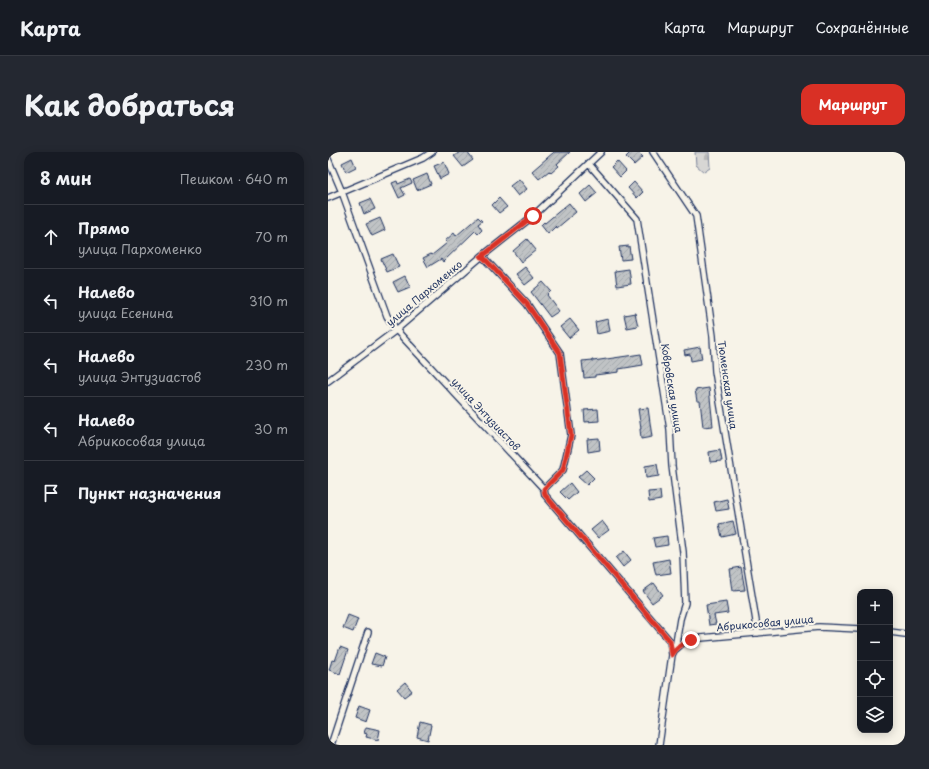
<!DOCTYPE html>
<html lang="ru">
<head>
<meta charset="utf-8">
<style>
  :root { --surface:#171b24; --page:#242831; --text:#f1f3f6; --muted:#9ea1a6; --line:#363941; --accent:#d93025 }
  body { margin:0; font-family:"Playpen Sans",sans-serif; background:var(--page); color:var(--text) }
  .controls { position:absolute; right:12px; bottom:12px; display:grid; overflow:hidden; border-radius:8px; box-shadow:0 2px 10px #0003 }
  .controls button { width:36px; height:36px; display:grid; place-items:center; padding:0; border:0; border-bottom:1px solid var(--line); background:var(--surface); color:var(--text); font:20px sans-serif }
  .stop { position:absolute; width:12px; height:12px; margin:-9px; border:3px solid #d93025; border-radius:50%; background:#fff }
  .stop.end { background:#d93025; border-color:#fff; box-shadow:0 1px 4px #0008 }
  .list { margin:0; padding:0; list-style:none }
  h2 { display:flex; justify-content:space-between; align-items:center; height:52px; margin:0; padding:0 16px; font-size:17px }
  h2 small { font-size:13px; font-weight:400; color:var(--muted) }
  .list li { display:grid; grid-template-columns:26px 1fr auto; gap:12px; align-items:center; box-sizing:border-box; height:64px; padding:0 16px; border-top:1px solid var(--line) }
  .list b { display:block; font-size:15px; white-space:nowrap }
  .list p { margin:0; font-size:13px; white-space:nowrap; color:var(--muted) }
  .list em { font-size:13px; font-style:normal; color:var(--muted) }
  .icon { flex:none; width:22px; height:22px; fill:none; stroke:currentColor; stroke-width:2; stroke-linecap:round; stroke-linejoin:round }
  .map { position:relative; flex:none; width:577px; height:593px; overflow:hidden; border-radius:12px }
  header { display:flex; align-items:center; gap:24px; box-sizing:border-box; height:56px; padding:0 20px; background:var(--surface); border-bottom:1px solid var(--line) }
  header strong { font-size:19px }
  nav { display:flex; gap:22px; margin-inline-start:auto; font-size:14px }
  .intro { display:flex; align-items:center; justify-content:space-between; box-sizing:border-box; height:96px; padding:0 24px }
  h1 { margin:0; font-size:28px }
  .button { padding:10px 18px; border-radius:12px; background:var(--accent); color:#fff; font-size:14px; font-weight:700 }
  main { display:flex; gap:24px; padding:0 24px }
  aside { flex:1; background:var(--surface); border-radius:12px; box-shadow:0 2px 10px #0003 }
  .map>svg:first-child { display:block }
  .forest { fill:url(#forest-firs); stroke:#798299 }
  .building { fill:url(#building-hatch); stroke:#1b2f5e }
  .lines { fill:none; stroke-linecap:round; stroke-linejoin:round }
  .minor-casing { stroke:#1b2f5e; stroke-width:8 }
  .minor { stroke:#f7f3e8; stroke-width:5.5 }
  .route { stroke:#d93025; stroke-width:5 }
  .labels { text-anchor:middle; stroke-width:4; stroke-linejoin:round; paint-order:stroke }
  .street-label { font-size:10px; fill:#1b2f5e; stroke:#f7f3e8 }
</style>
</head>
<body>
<header>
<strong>Карта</strong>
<nav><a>Карта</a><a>Маршрут</a><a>Сохранённые</a></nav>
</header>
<div class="intro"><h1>Как добраться</h1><a class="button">Маршрут</a></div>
<main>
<aside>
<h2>8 мин<small>Пешком · 640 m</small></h2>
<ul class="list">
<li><svg class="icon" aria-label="ahead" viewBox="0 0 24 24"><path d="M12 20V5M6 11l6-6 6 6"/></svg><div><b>Прямо</b><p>улица Пархоменко</p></div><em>70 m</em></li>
<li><svg class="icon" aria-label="left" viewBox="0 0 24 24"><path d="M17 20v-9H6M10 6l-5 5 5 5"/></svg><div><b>Налево</b><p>улица Есенина</p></div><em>310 m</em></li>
<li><svg class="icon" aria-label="left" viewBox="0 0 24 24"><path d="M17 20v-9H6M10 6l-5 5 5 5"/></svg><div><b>Налево</b><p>улица Энтузиастов</p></div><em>230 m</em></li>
<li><svg class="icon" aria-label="left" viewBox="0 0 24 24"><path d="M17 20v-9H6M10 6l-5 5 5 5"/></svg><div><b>Налево</b><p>Абрикосовая улица</p></div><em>30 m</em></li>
<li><svg class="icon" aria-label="arrive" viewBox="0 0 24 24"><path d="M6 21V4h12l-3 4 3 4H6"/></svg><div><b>Пункт назначения</b></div></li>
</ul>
</aside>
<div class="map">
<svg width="577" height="593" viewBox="0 0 577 593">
  <defs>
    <pattern id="forest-firs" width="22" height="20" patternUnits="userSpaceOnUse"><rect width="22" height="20" fill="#d7d6d4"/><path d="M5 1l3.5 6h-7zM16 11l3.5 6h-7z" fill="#b8b8b8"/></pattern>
    <pattern id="building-hatch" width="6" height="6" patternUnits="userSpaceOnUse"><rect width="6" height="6" fill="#c0c3c5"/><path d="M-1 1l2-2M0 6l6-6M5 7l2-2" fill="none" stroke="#a4a8ac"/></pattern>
  </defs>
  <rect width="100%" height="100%" fill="#f7f3e8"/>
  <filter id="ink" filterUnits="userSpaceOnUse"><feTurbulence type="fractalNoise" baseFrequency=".025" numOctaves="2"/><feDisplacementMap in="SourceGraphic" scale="8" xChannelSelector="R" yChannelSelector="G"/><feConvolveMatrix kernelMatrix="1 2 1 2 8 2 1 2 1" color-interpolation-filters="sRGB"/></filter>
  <g filter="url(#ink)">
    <!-- forest -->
    <path class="forest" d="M 367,0 L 381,0 L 382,16 L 376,20 L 368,13 Z"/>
    <!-- building -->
    <path class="building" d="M 132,0 L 139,0 L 145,8 L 135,15 L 126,4 Z
      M 226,0 L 242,0 L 229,12 L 231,14 L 223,21 L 221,19 L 211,27 L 204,19 Z
      M 303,0 L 310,0 L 315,5 L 306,13 L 298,5 Z
      M 24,6 L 28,15 L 18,20 L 14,11 Z
      M 289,9 L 298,19 L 292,25 L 283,15 Z
      M 116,10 L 121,22 L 112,27 L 106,14 Z
      M 99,22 L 103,32 L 89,38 L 85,28 Z
      M 82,27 L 84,31 L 73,36 L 77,43 L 71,46 L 64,31 L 69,29 L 70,32 Z
      M 191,27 L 199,37 L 190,44 L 182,34 Z
      M 306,30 L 315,40 L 309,46 L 300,36 Z
      M 262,33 L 269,41 L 258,50 L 252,42 Z
      M 171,46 L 179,55 L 171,61 L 164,53 Z
      M 42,47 L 47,57 L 36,62 L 32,51 Z
      M 241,51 L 248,60 L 229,76 L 228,74 L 220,82 L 213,73 L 216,70 L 217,71 Z
      M 150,65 L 154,69 L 150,72 L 154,78 L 150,82 L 147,79 L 115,110 L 113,107 L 100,115 L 95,106 L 103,102 L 104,103 L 119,91 L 117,89 L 126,81 L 128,84 Z
      M 52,66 L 57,78 L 44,84 L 38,72 Z
      M 199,87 L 208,98 L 193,110 L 185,99 Z
      M 301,94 L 303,107 L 293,108 L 291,95 Z
      M 65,102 L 71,115 L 59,120 L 53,107 Z
      M 197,115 L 206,126 L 197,133 L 188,122 Z
      M 301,117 L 303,132 L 289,134 L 287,119 Z
      M 77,124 L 82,135 L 70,140 L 65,130 Z
      M 215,130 L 223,139 L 219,143 L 231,159 L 222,165 L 203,140 Z
      M 307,161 L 310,174 L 299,176 L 296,163 Z
      M 242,167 L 251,178 L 241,186 L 232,175 Z
      M 280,167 L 282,179 L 269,182 L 267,170 Z
      M 372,195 L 374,207 L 363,209 L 362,202 L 357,203 L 356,198 Z
      M 313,202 L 315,213 L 291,217 L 291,220 L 267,223 L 267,225 L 256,226 L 254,209 L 265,208 L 265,209 Z
      M 381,236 L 385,274 L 375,275 L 372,249 L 369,249 L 367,238 Z
      M 320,256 L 324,285 L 313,287 L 312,277 L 313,277 L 310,257 Z
      M 270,257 L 271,269 L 257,270 L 256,258 Z
      M 271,286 L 272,298 L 260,300 L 259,287 Z
      M 392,298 L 394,309 L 382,310 L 381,300 Z
      M 329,312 L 331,324 L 318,326 L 317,314 Z
      M 258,318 L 266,326 L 259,333 L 250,325 Z
      M 242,331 L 249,340 L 240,348 L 232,340 Z
      M 332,339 L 333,348 L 321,350 L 320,340 Z
      M 399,347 L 401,357 L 388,359 L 386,350 Z
      M 274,369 L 281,378 L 270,386 L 263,378 Z
      M 405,369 L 408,382 L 394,385 L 391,372 Z
      M 339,384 L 340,393 L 327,395 L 325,386 Z
      M 296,399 L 303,408 L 295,415 L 288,406 Z
      M 341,407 L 343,421 L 328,423 L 325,410 Z
      M 413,415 L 417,438 L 405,439 L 402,417 Z
      M 326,431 L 335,443 L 324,451 L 315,439 Z
      M 398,450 L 400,461 L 386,463 L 388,472 L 381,473 L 378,453 Z
      M 20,463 L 30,467 L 25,480 L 15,476 Z
      M 12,495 L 20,498 L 12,522 L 1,518 L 4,508 L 7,509 Z
      M 47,501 L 57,505 L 54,514 L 43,512 Z
      M 77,530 L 84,539 L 76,545 L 69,537 Z
      M 31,554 L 42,558 L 38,570 L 27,566 Z
      M 92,570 L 103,573 L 100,588 L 89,585 Z
      M 38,575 L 52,578 L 50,588 L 38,585 L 39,582 L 36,581 Z"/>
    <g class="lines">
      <!-- minor casing -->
      <g class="minor-casing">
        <path id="minor" d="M 325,0 L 368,64 L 385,184 L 387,219 L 430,481
          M 0,7 L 14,40 L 59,164 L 68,178 L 216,337 L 217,343 L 342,489 L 344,503
          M 261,12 L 309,67 L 342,277 L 344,314 L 355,400 L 357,451 L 352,467 L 347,497 L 344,503 L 331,593
          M 0,46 L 95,6 L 104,0
          M 153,105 L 156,106 L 199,152 L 232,201 L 243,283 L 235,318 L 216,337
          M 0,229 L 68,178 L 153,105 L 205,64 L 273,0
          M 562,480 L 577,482
          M 348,497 L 356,490 L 373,486 L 491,475 L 532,477
          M 3,593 L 40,480"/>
      </g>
      <!-- minor -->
      <use href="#minor" class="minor"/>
    </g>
  </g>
  <g class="lines" filter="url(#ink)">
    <!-- route -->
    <path class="route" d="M 205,64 L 153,105 L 156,106 L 199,152 L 232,201 L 243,283 L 235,318 L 216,337 L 217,343 L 342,489 L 344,503 C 349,495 354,491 363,488"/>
  </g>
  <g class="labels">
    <!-- street labels -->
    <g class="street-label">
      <text transform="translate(96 141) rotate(-40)" y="4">улица Пархоменко</text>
      <text transform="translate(400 233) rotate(82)" y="4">Тюменская улица</text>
      <text transform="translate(344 236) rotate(81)" y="4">Ковровская улица</text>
      <text transform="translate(158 262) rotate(47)" y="4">улица Энтузиастов</text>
      <text transform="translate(437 471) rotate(-5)" y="4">Абрикосовая улица</text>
    </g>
  </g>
</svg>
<div class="controls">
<button>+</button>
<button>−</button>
<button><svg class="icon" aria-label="locate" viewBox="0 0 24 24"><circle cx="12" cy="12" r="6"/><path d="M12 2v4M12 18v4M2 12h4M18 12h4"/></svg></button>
<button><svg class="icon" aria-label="layers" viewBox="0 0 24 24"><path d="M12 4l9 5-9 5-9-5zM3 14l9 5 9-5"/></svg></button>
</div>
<div class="stop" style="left:205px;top:64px"></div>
<div class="stop end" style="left:363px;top:488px"></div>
</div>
</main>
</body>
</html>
